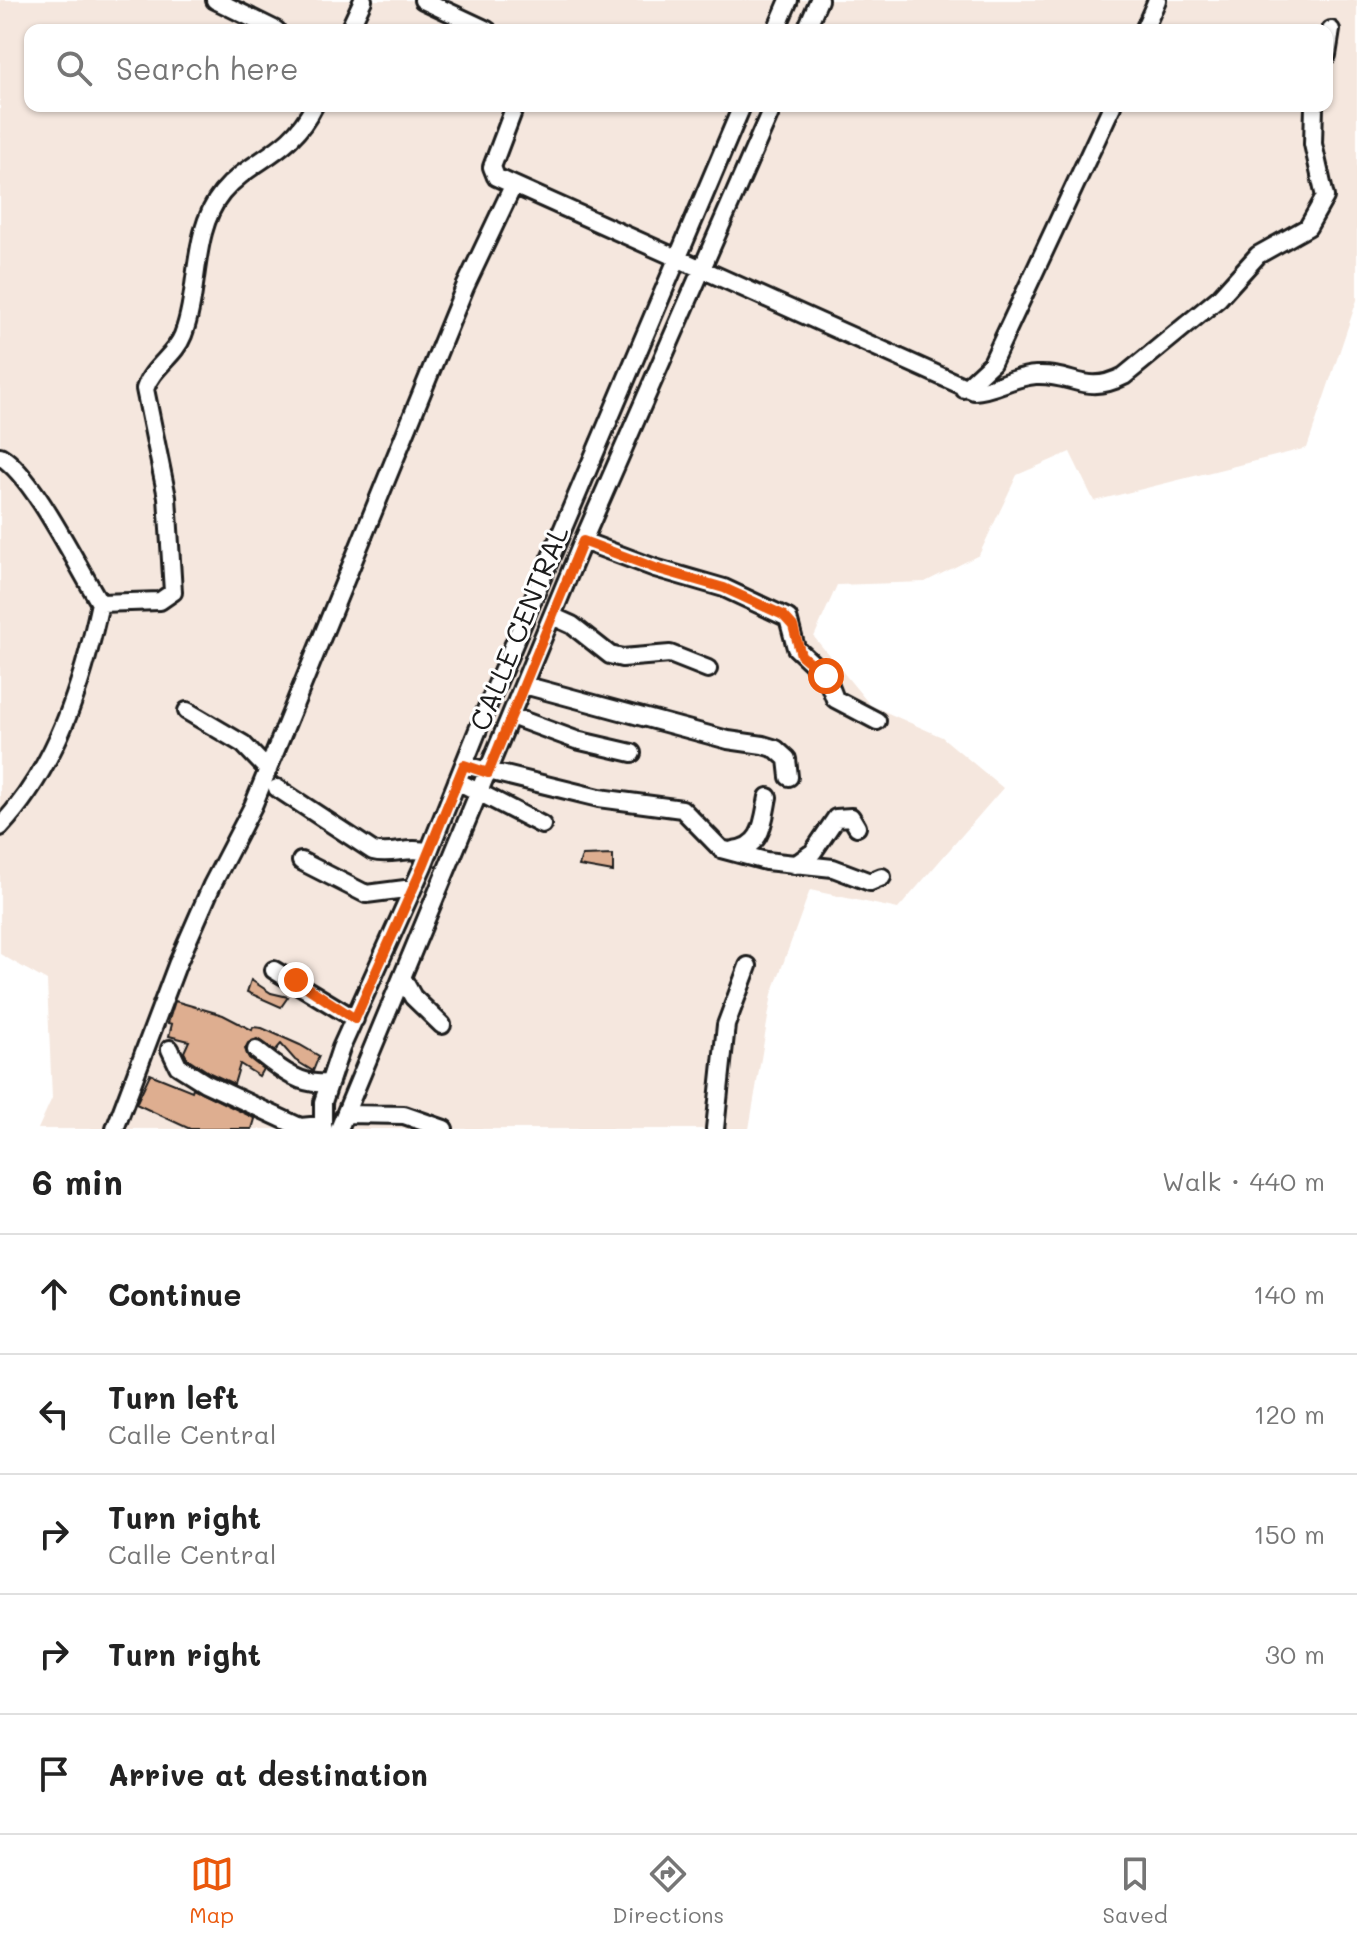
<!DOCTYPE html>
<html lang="en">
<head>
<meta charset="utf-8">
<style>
  :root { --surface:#fff; --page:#f2f2f2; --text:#222; --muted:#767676; --line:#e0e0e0; --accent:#ea580c }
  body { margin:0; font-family:Mali,sans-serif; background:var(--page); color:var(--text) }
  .stop { position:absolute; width:24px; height:24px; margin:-18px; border:6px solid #ea580c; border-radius:50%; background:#fff }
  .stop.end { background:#ea580c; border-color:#fff; box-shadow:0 2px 8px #0008 }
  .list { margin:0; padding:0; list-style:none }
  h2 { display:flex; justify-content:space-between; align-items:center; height:104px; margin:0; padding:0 32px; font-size:34px }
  h2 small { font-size:26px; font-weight:400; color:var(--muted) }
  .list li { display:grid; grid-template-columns:52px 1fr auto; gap:24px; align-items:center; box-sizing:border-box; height:120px; padding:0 32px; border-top:2px solid var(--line) }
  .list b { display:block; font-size:30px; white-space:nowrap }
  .list p { margin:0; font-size:26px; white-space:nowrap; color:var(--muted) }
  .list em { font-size:26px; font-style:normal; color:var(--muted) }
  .icon { flex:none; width:44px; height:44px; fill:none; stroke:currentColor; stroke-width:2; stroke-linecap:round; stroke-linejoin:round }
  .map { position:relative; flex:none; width:1357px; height:1129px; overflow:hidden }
  .search { position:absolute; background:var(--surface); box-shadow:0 2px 6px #0004; left:24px; right:24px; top:24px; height:88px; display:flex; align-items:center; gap:20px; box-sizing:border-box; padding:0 28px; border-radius:16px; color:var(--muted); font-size:30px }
  .sheet { height:704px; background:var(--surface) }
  nav { display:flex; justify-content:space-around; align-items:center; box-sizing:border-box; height:112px; border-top:2px solid var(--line); background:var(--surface); font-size:22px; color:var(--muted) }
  nav a { display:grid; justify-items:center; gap:4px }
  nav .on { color:var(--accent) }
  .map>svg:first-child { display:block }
  .built { fill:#f5e7de; fill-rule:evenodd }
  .building { fill:#deae90; stroke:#1c1c1c; stroke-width:2 }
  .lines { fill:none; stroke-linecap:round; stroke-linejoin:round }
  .minor-casing { stroke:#1c1c1c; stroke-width:22 }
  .minor { stroke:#fff; stroke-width:16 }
  .route { stroke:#ea580c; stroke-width:10 }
  .labels { text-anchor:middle; stroke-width:6; stroke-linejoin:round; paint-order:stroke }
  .street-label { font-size:28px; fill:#1c1c1c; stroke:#fff }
</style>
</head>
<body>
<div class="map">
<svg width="1357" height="1129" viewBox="0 0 1357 1129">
  <rect width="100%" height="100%" fill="#fff"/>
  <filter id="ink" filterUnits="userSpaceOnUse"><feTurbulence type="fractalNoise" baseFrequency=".0125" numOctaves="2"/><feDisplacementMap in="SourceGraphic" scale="16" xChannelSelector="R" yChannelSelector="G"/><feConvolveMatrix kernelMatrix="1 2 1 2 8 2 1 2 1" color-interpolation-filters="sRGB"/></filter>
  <g filter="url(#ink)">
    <!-- built -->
    <path class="built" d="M 0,0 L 1357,0 L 1357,300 L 1307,448 L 1094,501 L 1070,452 L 1017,475 L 979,555 L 925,582 L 837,585 L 814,637 L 870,705 L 942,737 L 1003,788 L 898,909 L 810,890 L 772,994 L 749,1129 L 38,1129 L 52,1098 L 47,981 L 0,954 ZM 30,30 L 1327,30 L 1327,106 L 30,106 Z"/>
    <!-- building -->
    <path class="building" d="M 613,855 L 613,872 L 579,866 L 582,856 Z
      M 251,980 L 271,993 L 288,997 L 281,1007 L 247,992 Z
      M 175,1001 L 223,1015 L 252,1030 L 253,1027 L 262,1028 L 300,1045 L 319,1056 L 313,1071 L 295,1060 L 281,1044 L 275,1051 L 257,1039 L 248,1043 L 245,1049 L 249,1058 L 263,1069 L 259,1076 L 240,1064 L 234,1084 L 210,1073 L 187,1058 L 184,1052 L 189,1041 L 169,1036 L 172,1024 L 168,1023 Z
      M 150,1074 L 192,1091 L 193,1088 L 248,1115 L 255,1119 L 252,1129 L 190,1129 L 136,1104 Z"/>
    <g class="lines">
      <!-- minor casing -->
      <g class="minor-casing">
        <path id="minor" d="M 215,0 L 276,30
          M 423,0 L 487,30
          M 349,30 L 363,0
          M 776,30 L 789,0
          M 806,30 L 819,0
          M 1144,30 L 1157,0
          M 1327,55 L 1331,30
          M 515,106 L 492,167 L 496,177 L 974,391 C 995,390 1014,376 1036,375 C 1073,373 1085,396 1124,376 L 1219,298 L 1258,255 L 1308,227 L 1325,197 L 1313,144 L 1314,106
          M 964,389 L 992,363 L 1112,106
          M 0,456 C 34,476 77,566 100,603 C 83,683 57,766 0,827
          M 583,541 L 655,568 L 724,588 L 788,618 L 796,648 L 826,676 L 835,699 L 877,721
          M 100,603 L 160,601 L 173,592 L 167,497 L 145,389 C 152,367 175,356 183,335 C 200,291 191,231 222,193 C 251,158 290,155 314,106
          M 552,616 L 572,625 L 610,655 L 622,658 L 670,654 L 708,669
          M 524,685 L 728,740 L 763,745 L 776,749 L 787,759 L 789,777
          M 187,711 L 243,744 L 268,770
          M 511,716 L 576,740 L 632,753
          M 464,765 L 599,798 L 682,809 L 721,849 L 766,861 L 833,868 L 870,882 L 882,877
          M 457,781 L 542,825
          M 277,788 L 373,851 C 391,856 409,846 429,852
          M 733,850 C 763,847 763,822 768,797
          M 301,861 L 366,894 L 413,888
          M 795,865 L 813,852 L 836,818 L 851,817 L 857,827
          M 274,970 L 355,1019
          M 403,979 L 413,997 L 442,1025
          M 170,1049 L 178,1066 L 205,1083 L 300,1127 L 322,1125
          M 256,1050 C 276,1066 302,1089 330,1082
          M 346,1114 L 404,1115 L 444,1129
          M 115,1129 L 177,965 L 212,885 L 253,806 L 465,287 L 513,186
          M 323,1129 L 323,1102 L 341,1048 L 423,866 L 483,717 L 742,106
          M 339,1129 L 583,541 L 773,106
          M 715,1129 L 726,1025 L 748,966"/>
      </g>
      <!-- minor -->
      <use href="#minor" class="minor"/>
    </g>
  </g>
  <g class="lines" filter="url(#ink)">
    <!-- route -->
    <path class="route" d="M 296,980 L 355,1019 L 423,866 L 464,765 L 488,773 L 583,541 L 655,568 L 724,588 L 783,615 L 793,626 L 801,655 L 826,676"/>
  </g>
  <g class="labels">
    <!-- street labels -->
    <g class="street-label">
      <text transform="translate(519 628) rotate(-68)" y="10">CALLE CENTRAL</text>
    </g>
  </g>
</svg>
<div class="stop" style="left:826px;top:676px"></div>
<div class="stop end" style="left:296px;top:980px"></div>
<div class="search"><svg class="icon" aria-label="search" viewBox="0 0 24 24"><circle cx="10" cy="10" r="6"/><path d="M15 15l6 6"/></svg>Search here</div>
</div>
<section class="sheet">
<h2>6 min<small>Walk · 440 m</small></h2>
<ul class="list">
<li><svg class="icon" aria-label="ahead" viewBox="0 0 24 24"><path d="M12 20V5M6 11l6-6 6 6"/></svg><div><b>Continue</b></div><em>140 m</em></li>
<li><svg class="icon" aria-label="left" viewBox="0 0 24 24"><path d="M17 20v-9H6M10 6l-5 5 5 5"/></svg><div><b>Turn left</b><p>Calle Central</p></div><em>120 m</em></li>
<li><svg class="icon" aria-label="right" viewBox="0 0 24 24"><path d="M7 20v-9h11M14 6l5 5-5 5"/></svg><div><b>Turn right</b><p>Calle Central</p></div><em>150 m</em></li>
<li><svg class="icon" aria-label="right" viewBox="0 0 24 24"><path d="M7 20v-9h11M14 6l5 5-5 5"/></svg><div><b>Turn right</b></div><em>30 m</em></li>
<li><svg class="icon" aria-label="arrive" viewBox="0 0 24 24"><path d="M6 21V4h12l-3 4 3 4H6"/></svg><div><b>Arrive at destination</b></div></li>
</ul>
</section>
<nav>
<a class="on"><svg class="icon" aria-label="map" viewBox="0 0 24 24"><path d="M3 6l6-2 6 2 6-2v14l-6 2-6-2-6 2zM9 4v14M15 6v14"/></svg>Map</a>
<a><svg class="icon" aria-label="directions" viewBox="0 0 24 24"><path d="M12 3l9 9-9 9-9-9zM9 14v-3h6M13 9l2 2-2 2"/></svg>Directions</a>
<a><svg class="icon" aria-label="saved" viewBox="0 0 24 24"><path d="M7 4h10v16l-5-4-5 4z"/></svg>Saved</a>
</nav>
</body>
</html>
